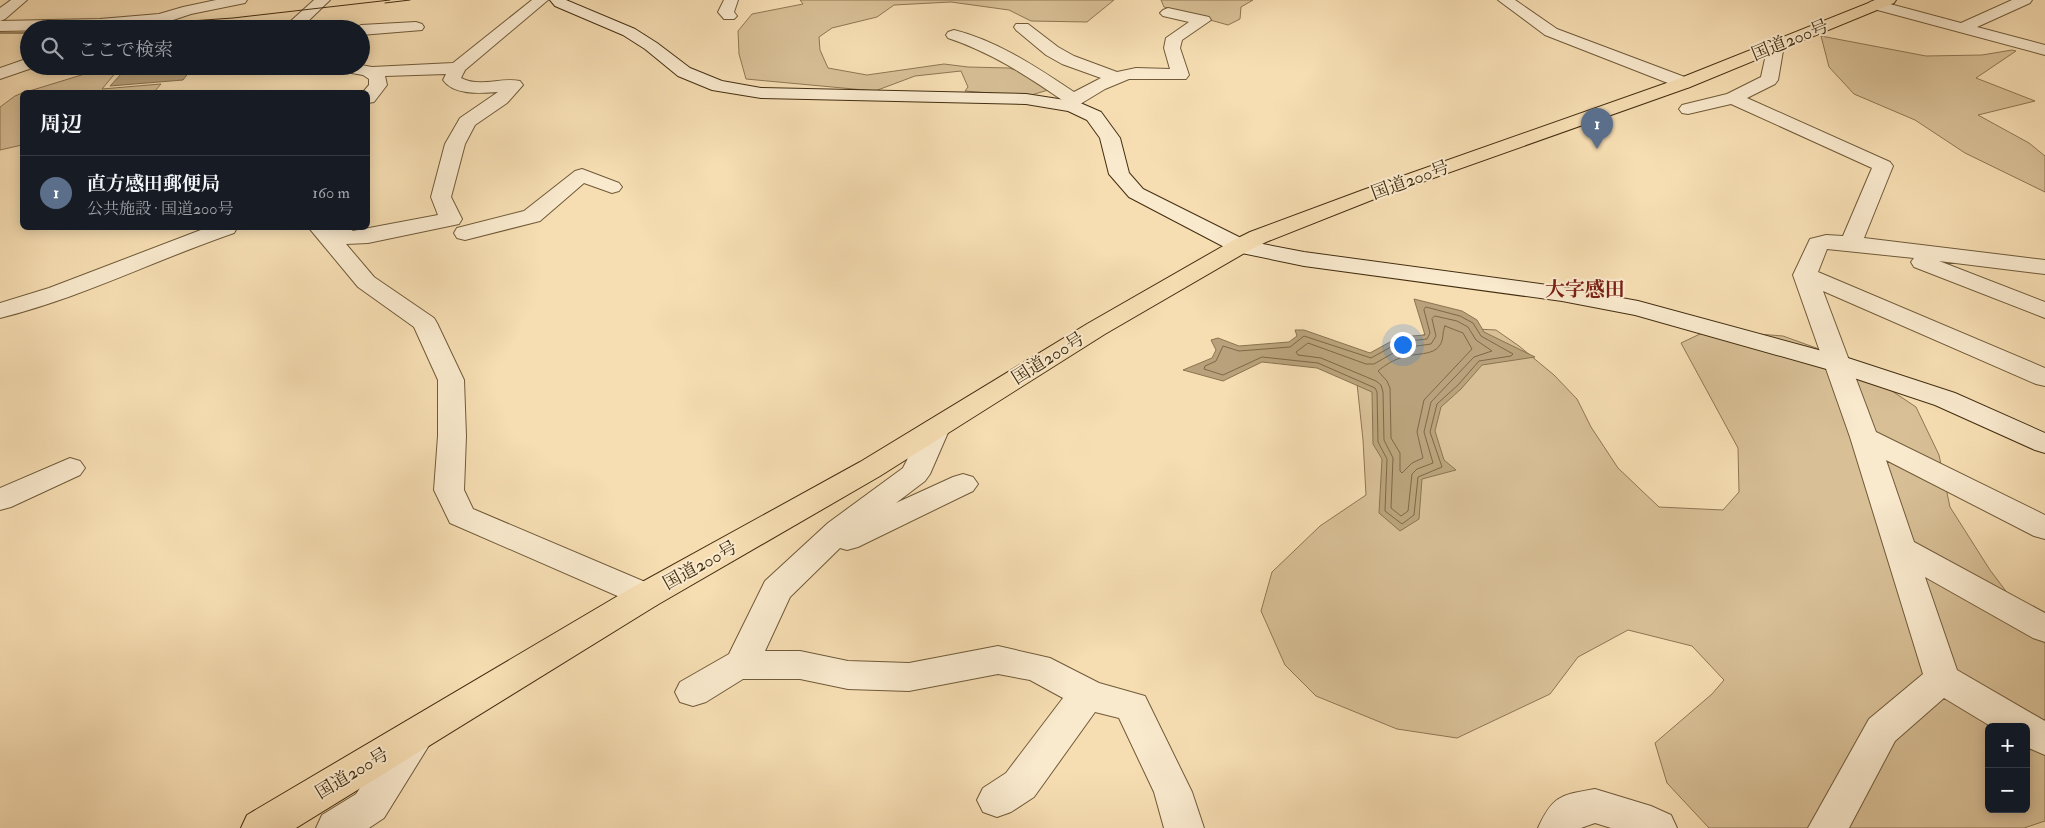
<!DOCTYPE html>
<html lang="ja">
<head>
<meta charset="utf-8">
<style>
  :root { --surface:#171b24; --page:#242831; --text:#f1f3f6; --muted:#9ea1a6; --line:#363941; --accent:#c59692 }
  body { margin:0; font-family:"IM FELL Double Pica","Noto Serif JP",serif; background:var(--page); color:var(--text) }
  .controls { position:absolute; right:15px; bottom:15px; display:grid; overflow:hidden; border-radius:8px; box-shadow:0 2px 12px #0003 }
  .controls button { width:45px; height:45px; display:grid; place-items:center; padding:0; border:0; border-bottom:1px solid var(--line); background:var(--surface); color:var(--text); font:25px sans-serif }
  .you { position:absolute; left:1402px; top:344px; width:18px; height:18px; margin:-12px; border:4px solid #fff; border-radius:50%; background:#1a73e8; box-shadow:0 0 0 8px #1a73e833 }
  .badge { display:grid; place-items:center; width:32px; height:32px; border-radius:50%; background:var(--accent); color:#fff; font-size:16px; font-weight:700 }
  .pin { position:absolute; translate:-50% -41px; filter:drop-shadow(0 1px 2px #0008) }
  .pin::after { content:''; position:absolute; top:26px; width:18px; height:15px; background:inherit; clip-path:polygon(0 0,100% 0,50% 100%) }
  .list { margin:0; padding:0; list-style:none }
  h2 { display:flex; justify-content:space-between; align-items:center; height:65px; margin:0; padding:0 20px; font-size:21px }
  h2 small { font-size:16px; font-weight:400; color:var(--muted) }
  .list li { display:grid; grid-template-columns:32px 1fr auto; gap:15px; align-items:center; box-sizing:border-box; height:75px; padding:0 20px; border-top:1px solid var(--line) }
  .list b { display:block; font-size:19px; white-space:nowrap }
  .list p { margin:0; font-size:16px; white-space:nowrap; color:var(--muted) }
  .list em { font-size:16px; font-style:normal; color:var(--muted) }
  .icon { flex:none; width:28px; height:28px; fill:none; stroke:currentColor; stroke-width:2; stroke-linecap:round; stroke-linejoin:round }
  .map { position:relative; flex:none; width:2045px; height:828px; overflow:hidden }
  .search { position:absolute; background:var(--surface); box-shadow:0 2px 12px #0003; left:20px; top:20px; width:350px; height:55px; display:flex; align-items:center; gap:12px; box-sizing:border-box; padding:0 18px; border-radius:28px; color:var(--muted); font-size:19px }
  .panel { position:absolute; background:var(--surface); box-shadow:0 2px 12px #0003; left:20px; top:90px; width:350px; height:140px; border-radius:8px }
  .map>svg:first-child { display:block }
  .green { fill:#d8bf96; stroke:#8e7653; fill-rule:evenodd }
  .water { fill:#b9a27b; stroke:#8a7450 }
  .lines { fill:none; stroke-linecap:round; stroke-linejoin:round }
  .shore { stroke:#7e6846; stroke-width:1 }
  .street-casing { stroke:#705a38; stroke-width:2 }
  .secondary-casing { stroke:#432e10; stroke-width:2 }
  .highway-casing { stroke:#432e10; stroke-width:2 }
  .street { fill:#f9e9cd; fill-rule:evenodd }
  .secondary { fill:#f9e9cd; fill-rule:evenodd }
  .highway { fill:#f6ddb2; fill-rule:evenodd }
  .tram { stroke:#432e10; stroke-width:1 }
  .labels { text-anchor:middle; stroke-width:4; stroke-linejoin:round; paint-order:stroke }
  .street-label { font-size:18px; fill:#432e10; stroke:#f9e9cd }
  .quarter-label { font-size:20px; font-weight:bold; fill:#7a1f14; stroke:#f9e9cd }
</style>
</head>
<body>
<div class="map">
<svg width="2045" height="828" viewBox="0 0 2045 828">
  <rect width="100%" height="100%" fill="#f6ddb2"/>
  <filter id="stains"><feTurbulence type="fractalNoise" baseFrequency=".004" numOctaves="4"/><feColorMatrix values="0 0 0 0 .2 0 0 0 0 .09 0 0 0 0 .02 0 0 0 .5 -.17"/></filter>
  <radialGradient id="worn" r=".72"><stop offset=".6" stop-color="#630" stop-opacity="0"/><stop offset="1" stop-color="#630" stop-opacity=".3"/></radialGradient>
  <!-- green -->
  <path class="green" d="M 800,0 L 1114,0 L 1087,22 L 1031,21 L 1009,10 L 951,2 L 894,5 L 877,17 L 832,28 L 819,37 L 820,50 L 828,68 L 867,75 L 944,64 L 968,67 L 1009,68 L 1037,77 L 1055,88 L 1028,96 L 965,91 L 968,87 L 961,71 L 915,76 L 875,91 L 746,79 L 739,54 L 738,31 L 752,14 L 803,4 Z
    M 1161,0 L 1253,0 L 1241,7 L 1240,19 L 1228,25 L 1164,7 Z
    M 1821,36 L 1926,56 L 1982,55 L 2012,50 L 2016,51 L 1976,78 L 2035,101 L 1978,115 L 2029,143 L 2045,156 L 2045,192 L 1965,153 L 1915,120 L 1854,94 L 1829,67 Z
    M 117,71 L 102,89 L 161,84 L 154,92 L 26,92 L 88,73 Z
    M 22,93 L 22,145 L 0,150 L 0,107 L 15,96 Z
    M 1455,328 L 1496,330 L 1519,346 L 1554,375 L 1577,399 L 1591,427 L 1618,468 L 1659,507 L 1723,510 L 1739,492 L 1738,448 L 1681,343 L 1700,334 L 1732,332 L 1783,336 L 1819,349 L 1877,381 L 1916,407 L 1939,455 L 1950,507 L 1990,570 L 2045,643 L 2045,821 L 2024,828 L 1709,828 L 1667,783 L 1655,743 L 1712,694 L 1724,680 L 1692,646 L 1628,630 L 1578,657 L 1550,694 L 1457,738 L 1397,729 L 1316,696 L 1285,665 L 1261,611 L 1272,572 L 1320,526 L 1366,495 L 1363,440 L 1356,374 L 1396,344 L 1432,332 ZM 1989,727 L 2026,727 L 2026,809 L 1989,809 Z"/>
  <!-- water -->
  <path class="water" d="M 193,67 L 183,80 L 110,86 L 122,73 Z
    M 1414,299 L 1462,311 L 1477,320 L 1484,332 L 1535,357 L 1482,365 L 1461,389 L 1441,407 L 1435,431 L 1444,460 L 1456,470 L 1422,479 L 1419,519 L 1400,531 L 1379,513 L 1382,459 L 1373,444 L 1372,392 L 1317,368 L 1262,362 L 1223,381 L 1183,370 L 1212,358 L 1216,350 L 1211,340 L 1218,338 L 1239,346 L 1289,342 L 1297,336 L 1295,330 L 1304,330 L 1370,353 L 1399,337 L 1425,335 Z"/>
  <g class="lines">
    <!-- shore -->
    <path class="shore" d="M 1426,307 L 1460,316 L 1473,323 L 1481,336 L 1513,354 L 1511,356 L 1479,361 L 1458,385 L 1437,404 L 1430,432 L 1442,467 L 1418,477 L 1414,515 L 1402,524 L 1385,511 L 1387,459 L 1378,442 L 1377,392 L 1375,388 L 1318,363 L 1262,357 L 1223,375 L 1204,369 L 1205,366 L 1216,361 L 1223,346 L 1239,351 L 1290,347 L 1304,336 L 1371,358 L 1400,342 L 1427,339 L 1430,333 L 1424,310 Z
      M 1435,316 L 1457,321 L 1468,327 L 1476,340 L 1492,351 L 1474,357 L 1431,402 L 1424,432 L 1433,463 L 1417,469 L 1412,474 L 1408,511 L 1401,516 L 1391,508 L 1393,458 L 1384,440 L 1383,392 L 1381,385 L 1376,381 L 1321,358 L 1298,355 L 1296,352 L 1308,343 L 1366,364 L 1374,364 L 1402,348 L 1431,344 L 1436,336 L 1432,319 Z
      M 1445,326 L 1463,333 L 1472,349 L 1424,400 L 1417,432 L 1423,458 L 1412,463 L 1402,473 L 1400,471 L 1400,453 L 1391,438 L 1390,388 L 1387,381 L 1378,371 C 1385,365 1393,360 1403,357 C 1414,353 1434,356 1440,345 C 1444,339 1442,332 1445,326 Z"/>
    <!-- street casing -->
    <g class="street-casing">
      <path id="street" d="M 11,0 L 27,0 L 5,19 L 0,21 L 0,8 Z
        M 216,0 L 247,0 L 245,3 L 191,14 L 161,24 L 102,29 L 0,31 L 0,21 L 100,19 L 159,14 L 183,7 Z
        M 314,0 L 330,0 L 300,29 L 282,29 Z
        M 532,0 L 548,0 L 465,70 L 461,78 C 480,88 501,77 520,81 L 523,85 L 507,103 L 475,125 L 465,144 L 451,197 L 462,219 L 459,224 L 368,243 L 346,244 L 374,277 L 434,318 L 437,323 L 464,380 L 466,436 L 464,490 L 473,509 L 657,587 L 662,596 L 657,605 L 645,608 L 450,523 L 434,490 L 438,436 L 438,380 L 414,327 L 358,287 L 309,228 L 349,228 L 353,231 L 438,215 L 431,197 L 445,144 L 460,118 L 498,92 C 482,93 454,96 443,80 L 446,74 L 385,76 L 387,85 L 374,102 L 368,103 L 368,92 L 363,92 L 369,85 L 369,79 L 363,75 L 334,70 L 332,66 L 361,66 L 361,65 L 372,67 L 453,63 Z
        M 724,0 L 738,0 L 734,12 L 737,16 L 734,19 L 724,19 L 718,12 Z
        M 1498,0 L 1515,0 L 1557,29 L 1690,79 L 1693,83 L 1690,87 L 1684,88 L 1678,87 L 1545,35 Z
        M 1875,0 L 1961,23 L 2012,0 L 2032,0 L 2030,3 L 1977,27 L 2045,45 L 2045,55 L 1870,8 L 1867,5 L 1870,2 Z
        M 1168,8 L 1209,17 L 1211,20 L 1182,40 L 1180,48 L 1189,75 L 1186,79 L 1129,79 L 1105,89 L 1072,109 L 1066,110 L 1060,109 L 1057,105 L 1062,100 C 1026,75 990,52 948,38 L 946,35 L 948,32 L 954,30 C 998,41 1036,67 1074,92 L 1101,78 L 1062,64 L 1046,55 L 1016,30 L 1014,27 L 1016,24 L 1028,24 L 1058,47 L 1074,56 L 1117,72 L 1136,68 L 1170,69 L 1164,48 L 1166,38 L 1189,22 L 1163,16 L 1160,13 L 1163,10 Z
        M 416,22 L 422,24 L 424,27 L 422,30 L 361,35 L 361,29 L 354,29 L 361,25 Z
        M 1776,40 L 1782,42 L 1784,45 L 1778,80 L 1775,84 L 1747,98 L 1890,162 L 1893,166 L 1864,238 L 2045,260 L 2045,274 L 1939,261 L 2045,302 L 2045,318 L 1914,267 L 1911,262 L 1914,258 L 1827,249 L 1818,272 L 2045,368 L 2045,386 L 2036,384 L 1823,291 L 1876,432 L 2045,515 L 2045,539 L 2034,536 L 1886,460 L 1914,542 L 2045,613 L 2045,642 L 2033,638 L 1925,577 L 1957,670 L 2045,721 L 2045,755 L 2026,747 L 2026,727 L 1992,727 L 1944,698 L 1895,741 L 1849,828 L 1808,828 L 1869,719 L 1923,674 L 1850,437 L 1793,275 L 1810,239 L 1826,235 L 1843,236 L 1872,168 L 1731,104 L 1688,114 L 1682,113 L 1679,109 L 1682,105 L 1727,94 L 1761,77 L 1768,45 L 1770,42 Z
        M 29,58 L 29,66 L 35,67 L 0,79 L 0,68 Z
        M 582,169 L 619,183 L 622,187 L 619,191 L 612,193 L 584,183 L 540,221 L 465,240 L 457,238 L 454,233 L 457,228 L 524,211 L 575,171 Z
        M 206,228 L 237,228 L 234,233 C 155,260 81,298 0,318 L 0,303 L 49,288 Z
        M 936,419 L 946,422 L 950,428 L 930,474 L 925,481 L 896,503 L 953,477 L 963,474 L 973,477 L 978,484 L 973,491 L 858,547 L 847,550 L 840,548 L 790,597 L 765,651 L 800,651 L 848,661 L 909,663 L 998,646 L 1050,658 L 1099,683 L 1145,696 L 1192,792 L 1204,828 L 1164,828 L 1154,792 L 1119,718 L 1095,712 L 1034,797 L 1011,812 L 997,817 L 983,812 L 977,800 L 983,788 L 1006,773 L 1063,698 L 1030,680 L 998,674 L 909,691 L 848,689 L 800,679 L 743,679 L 706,702 L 693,706 L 680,702 L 675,692 L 680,682 L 729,654 L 765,581 L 828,523 L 903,468 L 926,422 Z
        M 70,458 L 80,461 L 85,468 L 80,475 L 11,507 L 0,510 L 0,488 Z
        M 417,719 L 430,723 L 436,734 L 384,818 L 369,828 L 316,828 L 322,815 L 356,794 L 404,723 Z
        M 1595,789 L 1651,806 L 1671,815 L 1677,828 L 1611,828 L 1595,823 L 1581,828 L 1538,828 C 1553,795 1561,795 1595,789 Z"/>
    </g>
    <!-- secondary casing -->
    <g class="secondary-casing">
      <path id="secondary" d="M 550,0 L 566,0 L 635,29 L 657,43 L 690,68 L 722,81 L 761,88 L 1026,94 L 1078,102 L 1101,112 L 1120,138 L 1129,173 L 1143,189 L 1247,241 L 1304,252 L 1562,287 L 1638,301 L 1848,358 L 1955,393 L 2045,433 L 2045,453 L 2035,450 L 1935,405 L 1830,370 L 1635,315 L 1562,301 L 1304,266 L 1232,251 L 1129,197 L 1109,174 L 1100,138 L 1087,120 L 1068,111 L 1026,104 L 761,98 L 712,90 L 678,76 L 645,49 L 623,35 L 555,6 Z"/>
    </g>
    <!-- highway casing -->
    <g class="highway-casing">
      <path id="highway" d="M 1876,0 L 1896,0 L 1894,3 L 1690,87 L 1377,198 L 1266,242 L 1248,251 L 1105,334 L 880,476 L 657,605 L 296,828 L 241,828 L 247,815 L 633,587 L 860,462 L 1087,324 L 1232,241 L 1250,232 L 1363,190 L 1678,79 Z"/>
    </g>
    <!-- street -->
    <use href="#street" class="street"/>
    <!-- secondary -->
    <use href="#secondary" class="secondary"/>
    <!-- highway -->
    <use href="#highway" class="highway"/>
    <!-- tram -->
    <path class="tram" d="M 385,3 L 410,0
      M 76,29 L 233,18 L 390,0
      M 0,33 L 29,33"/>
  </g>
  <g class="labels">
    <!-- street labels -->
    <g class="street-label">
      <text transform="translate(1790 40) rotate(-22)" y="6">国道200号</text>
      <text transform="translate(1410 180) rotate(-20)" y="6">国道200号</text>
      <text transform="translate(1048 358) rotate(-32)" y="6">国道200号</text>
      <text transform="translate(700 565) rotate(-29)" y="6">国道200号</text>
      <text transform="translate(352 773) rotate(-31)" y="6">国道200号</text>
    </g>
    <!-- quarter labels -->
    <g class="quarter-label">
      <text x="1585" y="296">大字感田</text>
    </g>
  </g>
  <rect width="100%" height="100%" filter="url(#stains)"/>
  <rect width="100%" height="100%" fill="url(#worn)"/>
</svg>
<div class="controls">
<button>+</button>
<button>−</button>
</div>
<div class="you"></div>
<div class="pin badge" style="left:1597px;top:149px;background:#5c6f8a">1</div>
<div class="search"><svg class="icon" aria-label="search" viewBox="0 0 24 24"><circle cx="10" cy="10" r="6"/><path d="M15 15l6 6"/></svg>ここで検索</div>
<section class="panel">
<h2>周辺<small></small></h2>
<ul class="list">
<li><span class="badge" style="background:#5c6f8a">1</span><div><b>直方感田郵便局</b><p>公共施設 · 国道200号</p></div><em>160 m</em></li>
</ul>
</section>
</div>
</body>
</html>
